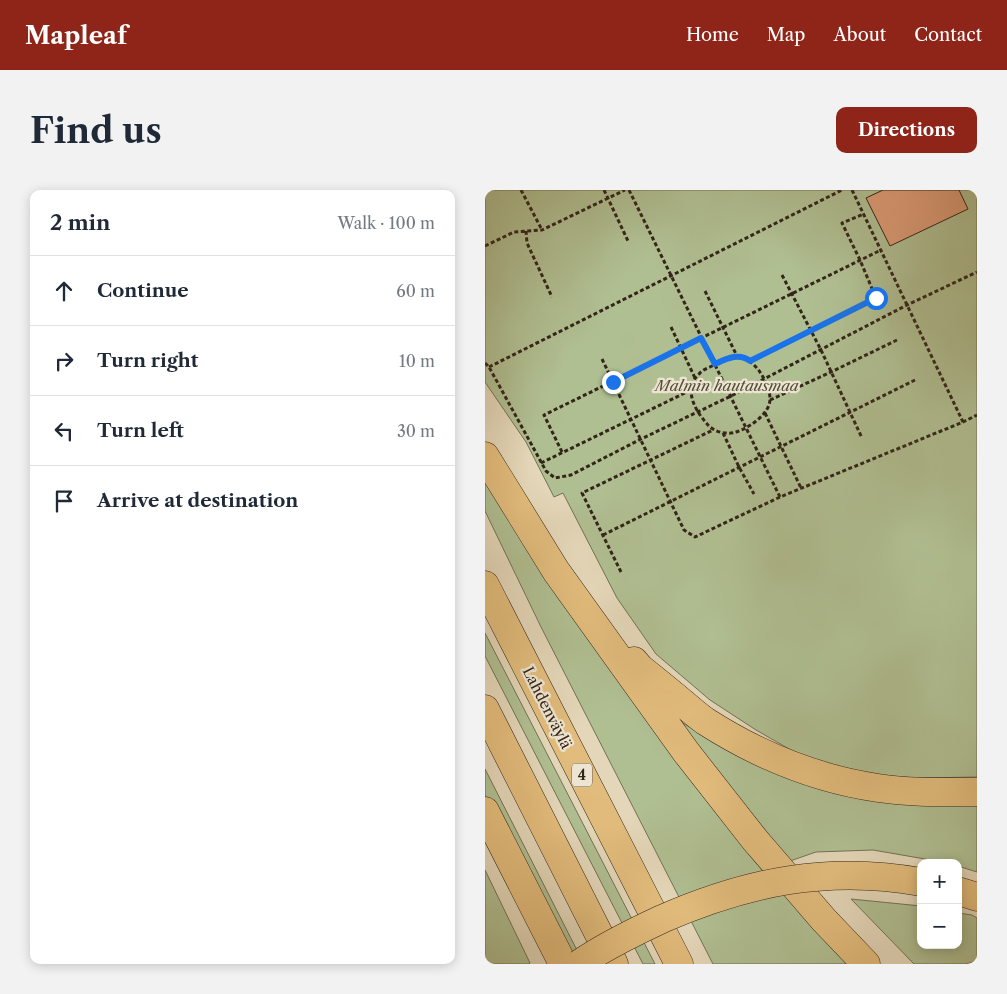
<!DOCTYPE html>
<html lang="en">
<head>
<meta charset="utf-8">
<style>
  :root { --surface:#fff; --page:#f2f2f3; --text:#1f2937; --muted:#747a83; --line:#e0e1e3; --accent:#8f2418 }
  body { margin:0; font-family:"Libre Caslon Text",serif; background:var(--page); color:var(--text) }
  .controls { position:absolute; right:15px; bottom:15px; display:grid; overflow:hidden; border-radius:10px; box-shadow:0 2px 12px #0003 }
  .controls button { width:45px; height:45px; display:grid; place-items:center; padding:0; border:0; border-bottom:1px solid var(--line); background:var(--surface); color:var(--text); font:25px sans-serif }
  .stop { position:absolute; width:15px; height:15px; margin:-11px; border:4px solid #1a73e8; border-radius:50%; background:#fff }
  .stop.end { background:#1a73e8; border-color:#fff; box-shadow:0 1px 5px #0008 }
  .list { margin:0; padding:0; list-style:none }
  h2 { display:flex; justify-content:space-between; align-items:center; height:65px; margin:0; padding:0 20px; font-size:21px }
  h2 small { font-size:16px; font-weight:400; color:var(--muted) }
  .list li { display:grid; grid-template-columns:32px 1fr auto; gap:15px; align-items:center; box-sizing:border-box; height:70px; padding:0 20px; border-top:1px solid var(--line) }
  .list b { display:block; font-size:19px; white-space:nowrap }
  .list em { font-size:16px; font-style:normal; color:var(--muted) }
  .icon { flex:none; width:28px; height:28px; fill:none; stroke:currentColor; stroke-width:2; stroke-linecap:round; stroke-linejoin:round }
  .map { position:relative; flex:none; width:492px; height:774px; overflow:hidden; border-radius:10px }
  header { display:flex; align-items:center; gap:30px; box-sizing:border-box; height:70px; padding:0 25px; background:var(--accent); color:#fff }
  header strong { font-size:24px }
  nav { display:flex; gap:28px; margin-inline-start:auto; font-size:18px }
  .intro { display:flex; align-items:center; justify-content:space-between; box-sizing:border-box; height:120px; padding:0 30px }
  h1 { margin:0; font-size:35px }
  .button { padding:12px 22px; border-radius:10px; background:var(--accent); color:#fff; font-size:18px; font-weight:700 }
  main { display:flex; gap:30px; padding:0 30px }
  aside { flex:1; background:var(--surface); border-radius:10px; box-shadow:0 2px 12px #0003 }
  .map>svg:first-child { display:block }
  .green { fill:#b0bf92; stroke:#727256 }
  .building { fill:#db9b76; stroke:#33251a }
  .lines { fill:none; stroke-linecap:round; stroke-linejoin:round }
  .motorway-casing { stroke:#33251a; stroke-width:29 }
  .path { stroke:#33251a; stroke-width:3; stroke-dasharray:4 2.5; stroke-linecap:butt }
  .motorway { stroke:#e2bc7c; stroke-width:28 }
  .motorway-bridge-casing { stroke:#33251a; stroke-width:29; stroke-linecap:butt }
  .motorway-bridge { stroke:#e2bc7c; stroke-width:28 }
  .route { stroke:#1a73e8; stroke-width:6 }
  .labels { text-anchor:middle; stroke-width:4.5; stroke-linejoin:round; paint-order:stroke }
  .shield { fill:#ede5d2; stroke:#6b5f51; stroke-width:1 }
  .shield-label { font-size:14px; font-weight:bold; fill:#33251a }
  .park-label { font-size:15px; font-style:italic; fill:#524c38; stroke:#ede5d2 }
  .street-label { font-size:15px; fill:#33251a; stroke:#ede5d2 }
</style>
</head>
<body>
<header>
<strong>Mapleaf</strong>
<nav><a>Home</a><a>Map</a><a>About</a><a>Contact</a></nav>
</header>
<div class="intro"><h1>Find us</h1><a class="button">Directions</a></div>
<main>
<aside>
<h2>2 min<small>Walk · 100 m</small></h2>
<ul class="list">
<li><svg class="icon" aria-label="ahead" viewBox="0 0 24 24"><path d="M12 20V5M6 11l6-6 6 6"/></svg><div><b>Continue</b></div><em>60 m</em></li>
<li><svg class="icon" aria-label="right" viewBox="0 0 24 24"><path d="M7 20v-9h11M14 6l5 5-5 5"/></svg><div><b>Turn right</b></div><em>10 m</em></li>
<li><svg class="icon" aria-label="left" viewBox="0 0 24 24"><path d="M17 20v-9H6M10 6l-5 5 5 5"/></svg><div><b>Turn left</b></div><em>30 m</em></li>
<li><svg class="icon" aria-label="arrive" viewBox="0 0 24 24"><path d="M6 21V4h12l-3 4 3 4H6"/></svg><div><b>Arrive at destination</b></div></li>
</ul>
</aside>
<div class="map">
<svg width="492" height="774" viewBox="0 0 492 774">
  <rect width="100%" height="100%" fill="#e4d7b9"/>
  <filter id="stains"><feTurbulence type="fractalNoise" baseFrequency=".004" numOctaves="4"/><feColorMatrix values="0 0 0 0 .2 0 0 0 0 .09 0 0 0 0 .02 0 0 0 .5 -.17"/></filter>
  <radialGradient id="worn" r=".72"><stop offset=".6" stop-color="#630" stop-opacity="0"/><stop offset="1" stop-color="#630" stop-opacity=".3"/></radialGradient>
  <!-- green -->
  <path class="green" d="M 0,0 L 492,0 L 492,587 L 431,588 L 374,584 L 325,571 L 271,540 L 225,510 L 171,464 L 132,408 L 78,303 L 69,307 L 41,252 L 0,192 Z
    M 0,287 L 284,682 L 195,709 L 56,437 L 0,321 Z
    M 0,443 L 170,774 L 158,774 L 0,466 Z
    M 191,529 L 246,562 L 317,593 L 492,615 L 492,682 L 473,676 L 473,673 L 463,673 L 388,660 L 331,662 L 305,671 Z
    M 0,579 L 99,774 L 87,774 L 0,605 Z
    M 0,680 L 45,773 L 44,774 L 0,774 Z
    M 305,703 L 369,774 L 228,774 L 206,731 L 258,713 Z
    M 366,709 L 436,716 L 436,755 L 473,755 L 473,723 L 487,725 L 492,728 L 492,771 L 481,774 L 429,774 Z"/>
  <!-- building -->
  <path class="building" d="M 398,0 L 474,0 L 483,19 L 405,56 L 381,8 Z"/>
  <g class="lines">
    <!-- motorway casing -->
    <g class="motorway-casing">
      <path id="motorway" d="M 0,266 L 71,381 L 201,562 L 270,650 L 339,730 L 381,774
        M 0,395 L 194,774
        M 149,471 L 155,478 C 170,490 185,502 199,514 C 206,520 213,526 220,531 C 273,565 331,589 393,598 C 426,603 459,602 492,602
        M 0,519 L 129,774
        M 0,621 L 78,774
        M 473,701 L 492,707"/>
    </g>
    <!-- path -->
    <path class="path" d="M 36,0 L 57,40
      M 119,0 L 143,51
      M 144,0 L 295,307
      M 367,0 L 478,232
      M 41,41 L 42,53 L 67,107
      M 0,56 L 29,42 L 57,40 L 140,0
      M 297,85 L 336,160 L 377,248
      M 220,101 L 252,166
      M 186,137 L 210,188
      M 252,166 C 264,169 272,176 278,187 C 281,193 285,201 285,209 C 285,224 264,238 251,242 C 242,245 229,242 223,235 C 211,222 197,199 214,184 C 217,180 223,178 227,176 C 235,172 243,168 252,166 Z
      M 117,169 L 199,340 L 210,347 L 295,307 L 478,232 L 492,225
      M 265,171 L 391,108 L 375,70 L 357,33 L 379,24
      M 0,173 L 4,177 L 61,281 L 70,288 L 86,285 L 156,249 L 246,206 L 422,115 L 492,82
      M 4,177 L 357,0
      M 285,210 L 346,182 L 412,150
      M 280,223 L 316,298
      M 238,243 L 254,277 L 269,304
      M 77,262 L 59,225 L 396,60
      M 56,273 L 206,200
      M 118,345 L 430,190
      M 136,382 L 97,303 L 228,240"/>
    <!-- motorway -->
    <use href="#motorway" class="motorway"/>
    <!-- motorway-bridge casing -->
    <g class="motorway-bridge-casing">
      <path id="motorway-bridge" d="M 94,774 C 120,756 149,742 177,729 C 262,692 343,675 436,692"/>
    </g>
    <!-- motorway-bridge -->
    <use href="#motorway-bridge" class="motorway-bridge"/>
  </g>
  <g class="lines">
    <!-- route -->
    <path class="route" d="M 128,192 L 216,148 L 230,174 C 241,169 254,162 265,171 L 391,108"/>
  </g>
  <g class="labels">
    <!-- shield labels -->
    <rect class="shield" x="87" y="573.5" width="20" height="23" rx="4"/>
    <g class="shield-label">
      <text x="97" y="590">4</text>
    </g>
    <!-- park labels -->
    <g class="park-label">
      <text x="242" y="201">Malmin hautausmaa</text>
    </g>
    <!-- street labels -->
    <g class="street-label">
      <text transform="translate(62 518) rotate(63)" y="5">Lahdenväylä</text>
    </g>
  </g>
  <rect width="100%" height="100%" filter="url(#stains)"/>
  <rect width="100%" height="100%" fill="url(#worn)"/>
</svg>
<div class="controls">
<button>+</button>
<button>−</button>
</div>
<div class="stop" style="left:391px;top:108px"></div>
<div class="stop end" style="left:128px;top:192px"></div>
</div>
</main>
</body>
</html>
